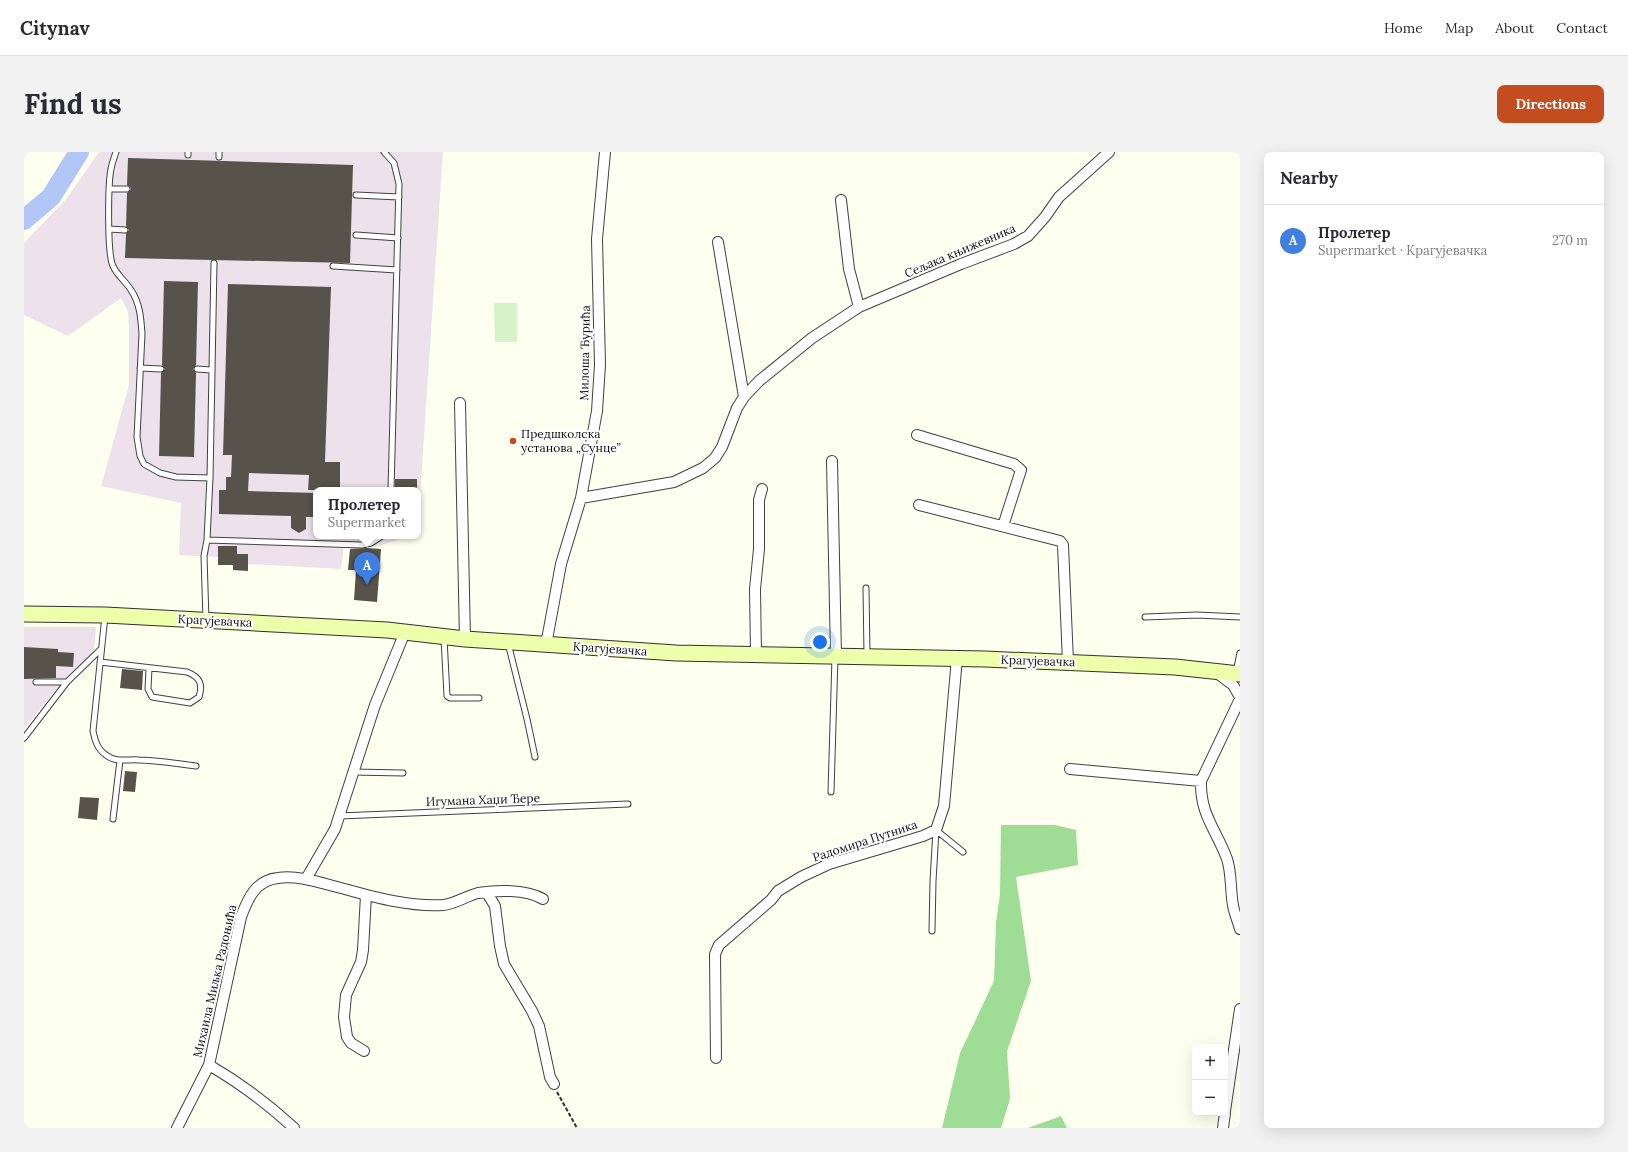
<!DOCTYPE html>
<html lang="en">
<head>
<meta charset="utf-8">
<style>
  :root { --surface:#fff; --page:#f2f2f3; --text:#2b2b33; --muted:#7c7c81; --line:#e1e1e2; --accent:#c44d20 }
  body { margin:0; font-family:Lora,serif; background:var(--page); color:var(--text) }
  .controls { position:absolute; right:12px; bottom:12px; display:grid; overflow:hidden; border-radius:8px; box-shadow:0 4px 16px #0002 }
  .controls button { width:36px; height:36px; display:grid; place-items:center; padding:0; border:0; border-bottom:1px solid var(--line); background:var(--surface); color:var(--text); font:20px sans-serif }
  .you { position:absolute; left:796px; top:490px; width:14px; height:14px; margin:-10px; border:3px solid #fff; border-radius:50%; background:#1a73e8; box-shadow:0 0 0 6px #1a73e833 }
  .badge { display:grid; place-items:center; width:26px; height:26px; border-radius:50%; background:var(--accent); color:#fff; font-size:13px; font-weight:700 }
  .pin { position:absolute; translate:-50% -33px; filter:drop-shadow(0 1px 2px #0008) }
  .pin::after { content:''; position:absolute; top:21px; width:14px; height:12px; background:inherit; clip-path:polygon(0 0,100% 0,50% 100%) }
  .popup { position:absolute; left:289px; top:335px; width:108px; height:52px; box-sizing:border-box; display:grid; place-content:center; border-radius:8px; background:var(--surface); filter:drop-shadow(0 1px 3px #0005); font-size:13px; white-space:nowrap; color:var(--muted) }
  .popup b { font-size:15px; color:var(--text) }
  .popup::after { content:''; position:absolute; left:50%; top:100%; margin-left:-8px; border:8px solid transparent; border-top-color:var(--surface) }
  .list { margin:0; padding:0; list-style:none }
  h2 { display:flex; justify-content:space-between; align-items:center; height:52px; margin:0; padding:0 16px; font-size:17px }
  h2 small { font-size:13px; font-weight:400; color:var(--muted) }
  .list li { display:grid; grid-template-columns:26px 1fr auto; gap:12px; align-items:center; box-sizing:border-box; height:72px; padding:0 16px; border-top:1px solid var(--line) }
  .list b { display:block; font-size:15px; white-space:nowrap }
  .list p { margin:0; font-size:13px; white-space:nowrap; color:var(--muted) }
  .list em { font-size:13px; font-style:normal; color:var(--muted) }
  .map { position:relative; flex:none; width:1216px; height:976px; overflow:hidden; border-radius:8px }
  header { display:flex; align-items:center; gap:24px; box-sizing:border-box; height:56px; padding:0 20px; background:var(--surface); border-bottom:1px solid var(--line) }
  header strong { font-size:19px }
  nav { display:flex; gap:22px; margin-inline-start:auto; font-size:14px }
  .intro { display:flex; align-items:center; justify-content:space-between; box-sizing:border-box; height:96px; padding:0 24px }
  h1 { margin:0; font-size:28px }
  .button { padding:10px 18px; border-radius:8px; background:var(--accent); color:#fff; font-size:14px; font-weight:700 }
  main { display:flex; gap:24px; padding:0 24px }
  aside { flex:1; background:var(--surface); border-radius:8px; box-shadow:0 4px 16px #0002 }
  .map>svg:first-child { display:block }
  .industrial { fill:#ede2eb }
  .forest { fill:#9fdc96 }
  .pitch { fill:#d7f2c9 }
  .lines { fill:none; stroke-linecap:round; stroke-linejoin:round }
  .river { stroke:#b2c7f8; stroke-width:20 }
  .building { fill:#57534a }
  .service-casing { stroke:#414141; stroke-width:7 }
  .minor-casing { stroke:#414141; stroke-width:12 }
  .secondary-casing { stroke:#303030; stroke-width:17 }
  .path { stroke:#303030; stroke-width:2; stroke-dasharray:4 2; stroke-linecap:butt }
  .service { stroke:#fff; stroke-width:5 }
  .minor { stroke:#fff; stroke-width:10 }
  .secondary { stroke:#edffaa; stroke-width:15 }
  .poi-dot { fill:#c44d20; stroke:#fff; stroke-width:1.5 }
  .labels { text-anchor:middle; stroke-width:4; stroke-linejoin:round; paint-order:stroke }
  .street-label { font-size:12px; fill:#0e0e0e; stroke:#fff }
  .poi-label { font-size:12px; fill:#0e0e0e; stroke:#fff; text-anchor:start }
</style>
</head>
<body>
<header>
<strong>Citynav</strong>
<nav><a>Home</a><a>Map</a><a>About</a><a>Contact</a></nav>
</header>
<div class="intro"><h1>Find us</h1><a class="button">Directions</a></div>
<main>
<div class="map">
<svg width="1216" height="976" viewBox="0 0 1216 976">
  <rect width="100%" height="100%" fill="#fdffef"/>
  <!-- industrial -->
  <path class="industrial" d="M 75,0 L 419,0 L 394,374 L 394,338 L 292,338 L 292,384 L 386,384 L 355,394 L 320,395 L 317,417 L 224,412 L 224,419 L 209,418 L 209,410 L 202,413 L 194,413 L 194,405 L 155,403 L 157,351 L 77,334 L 105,233 L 105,177 L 104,160 L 97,146 L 44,184 L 0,163 L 0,91 L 43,46 Z
    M 0,475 L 72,475 L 70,500 L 34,535 L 0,577 Z"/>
  <!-- forest -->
  <path class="forest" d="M 977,673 L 1031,673 L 1052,678 L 1054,713 L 992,725 L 1007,829 L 983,899 L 986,947 L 977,976 L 918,976 L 936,901 L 970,829 L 972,771 L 976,742 Z
    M 1037,964 L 1043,976 L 1004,976 Z"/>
  <!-- pitch -->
  <path class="pitch" d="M 470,151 L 493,151 L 493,190 L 471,190 Z"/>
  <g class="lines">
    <!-- river -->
    <path class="river" d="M 0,68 L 27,45 L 55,0"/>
  </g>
  <!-- building -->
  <path class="building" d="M 104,6 L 329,13 L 326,111 L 101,106 L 102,82 L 105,78 L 102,74 L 103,41 L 107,37 L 106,35 L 103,33 Z
    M 140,129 L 174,130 L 172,213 L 169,217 L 172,221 L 170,305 L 135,304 L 137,221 L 141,217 L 138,213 Z
    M 204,132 L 307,135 L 301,310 L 316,310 L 316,338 L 284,338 L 285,323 L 225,321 L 224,339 L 292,341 L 291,365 L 282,365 L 282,377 L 275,381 L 267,376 L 267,364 L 195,362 L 195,338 L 202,338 L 202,325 L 207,325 L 208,303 L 199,303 Z
    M 371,327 L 393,327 L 393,338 L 371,338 Z
    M 194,394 L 213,394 L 213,402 L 224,402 L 224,419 L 209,418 L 209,413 L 194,413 Z
    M 342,396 L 357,397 L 353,450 L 330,448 L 332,418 L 324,418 L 326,397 Z
    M 0,495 L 34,497 L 34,500 L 50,501 L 49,515 L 32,514 L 32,526 L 0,527 Z
    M 98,517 L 119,519 L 118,538 L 96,536 Z
    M 101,619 L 113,620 L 111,640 L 99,639 Z
    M 56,645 L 75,646 L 73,668 L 54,666 Z"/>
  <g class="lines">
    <!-- service casing -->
    <g class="service-casing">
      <path id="service" d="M 92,0 C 90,6 88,11 87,17 C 84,32 83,102 89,114 C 93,123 102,130 107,138 C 116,151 117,167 118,182 L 113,285 L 116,304 L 120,312 L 136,321 L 152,325 L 186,326
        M 360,0 L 370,11 L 375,32 L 367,338
        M 164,3 L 164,0
        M 195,5 L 195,0
        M 86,37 L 103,37
        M 332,43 L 375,45
        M 85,77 L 101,78
        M 332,83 L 374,86
        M 309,114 L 373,118
        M 116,216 L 137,217
        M 173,217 L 187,218
        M 183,388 L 338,393 L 347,391 L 358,384
        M 842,436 L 843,503
        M 81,464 L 69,579 C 71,588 73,597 82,603 C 92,611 104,607 115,608 C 134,608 153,612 172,614
        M 1121,465 L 1173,463 L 1216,465
        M 182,468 L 180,404 L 183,388 L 186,326 L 190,111
        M 420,486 L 423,544 L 426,546 L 455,546
        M 484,491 L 503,567 L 511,605
        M 76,510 L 163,520 C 176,525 179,532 175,545 L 166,551 L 128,545 L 124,537 L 125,516
        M 1212,520 L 1216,501
        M 12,530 L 43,530
        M 0,586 L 43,530 L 77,497
        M 329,620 L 379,621
        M 807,640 L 811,505
        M 315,664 L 604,652
        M 89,667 L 96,608
        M 912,678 L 939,700
        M 908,779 L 909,729 L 912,678"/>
    </g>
    <!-- minor casing -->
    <g class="minor-casing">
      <path id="minor" d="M 817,48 L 825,117 L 835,155
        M 694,90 L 720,245
        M 436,251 L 441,487
        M 893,283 L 990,312 L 997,318 L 979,374
        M 808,309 L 812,504
        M 557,346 L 650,330 L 679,316 L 691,306 L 698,295 L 713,256 L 720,245 L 735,229 L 788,186 L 835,155 L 937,112 L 990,92 L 1004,84 L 1021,65 L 1035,45 L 1085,0
        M 895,353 L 1036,389 L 1039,393 L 1044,510
        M 522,493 L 537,412 L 557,346 L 573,259 L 576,213 L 573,87 L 581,0
        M 732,503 L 731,437 L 735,397 L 735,348 L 738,337
        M 1193,521 L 1209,533 L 1216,545
        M 1216,547 L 1177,629 C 1176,663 1192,677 1203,707 C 1208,722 1206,737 1209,753 C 1210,761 1214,769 1216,777
        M 1046,617 L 1177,629
        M 282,727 L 311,677 L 351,553 L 381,480
        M 463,741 L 471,754 L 476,794 L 480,812 L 508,859 L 515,874 L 526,925 L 530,932
        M 340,899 L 327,891 L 323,885 L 320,865 L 322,843 L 337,810 L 339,798 L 342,743
        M 692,906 L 691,802 L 695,793 L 747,748 L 754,739 L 777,725 L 805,712 L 899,684 L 912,678 L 920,654 L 933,506
        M 185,913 C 216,931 244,952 270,976
        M 1201,959 L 1216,857
        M 153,976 L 185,913 L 217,765 C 224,746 232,728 254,726 C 275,723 297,731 317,736 C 350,745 384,755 419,753 C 431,752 442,744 454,741 C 473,738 502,737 519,747
        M 1199,976 L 1201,961"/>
    </g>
    <!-- secondary casing -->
    <g class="secondary-casing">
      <path id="secondary" d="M 0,462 L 81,463 L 363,478 L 441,487 L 652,501 L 961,507 L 1151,515 L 1216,522"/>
    </g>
    <!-- path -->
    <path class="path" d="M 533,940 L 553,976"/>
    <!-- service -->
    <use href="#service" class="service"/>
    <!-- minor -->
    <use href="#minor" class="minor"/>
    <!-- secondary -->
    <use href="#secondary" class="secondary"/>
  </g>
  <!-- markers -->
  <circle class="poi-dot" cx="489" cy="289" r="4"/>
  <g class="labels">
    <!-- street labels -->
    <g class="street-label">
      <text transform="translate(936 99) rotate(-23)" y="4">Сељака књижевника</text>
      <text transform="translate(561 201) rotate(-89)" y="4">Милоша Ђурића</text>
      <text transform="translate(191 469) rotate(3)" y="4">Крагујевачка</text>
      <text transform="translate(586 497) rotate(4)" y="4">Крагујевачка</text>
      <text transform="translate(1014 509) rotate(2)" y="4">Крагујевачка</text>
      <text transform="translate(459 648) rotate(-2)" y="4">Игумана Хаџи Ђере</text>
      <text transform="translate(841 689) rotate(-18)" y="4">Радомира Путника</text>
      <text transform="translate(191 829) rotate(-77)" y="4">Михаила Миљка Радоњића</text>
    </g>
    <!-- poi labels -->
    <g class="poi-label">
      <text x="497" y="286">Предшколска<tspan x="497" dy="14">установа „Сунце”</tspan></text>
    </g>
  </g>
</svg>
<div class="controls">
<button>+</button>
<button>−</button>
</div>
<div class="you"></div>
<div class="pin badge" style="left:343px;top:433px;background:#3f7fe0">A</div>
<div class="popup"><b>Пролетер</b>Supermarket</div>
</div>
<aside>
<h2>Nearby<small></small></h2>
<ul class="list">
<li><span class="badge" style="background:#3f7fe0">A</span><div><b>Пролетер</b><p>Supermarket · Крагујевачка</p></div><em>270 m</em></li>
</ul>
</aside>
</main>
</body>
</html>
